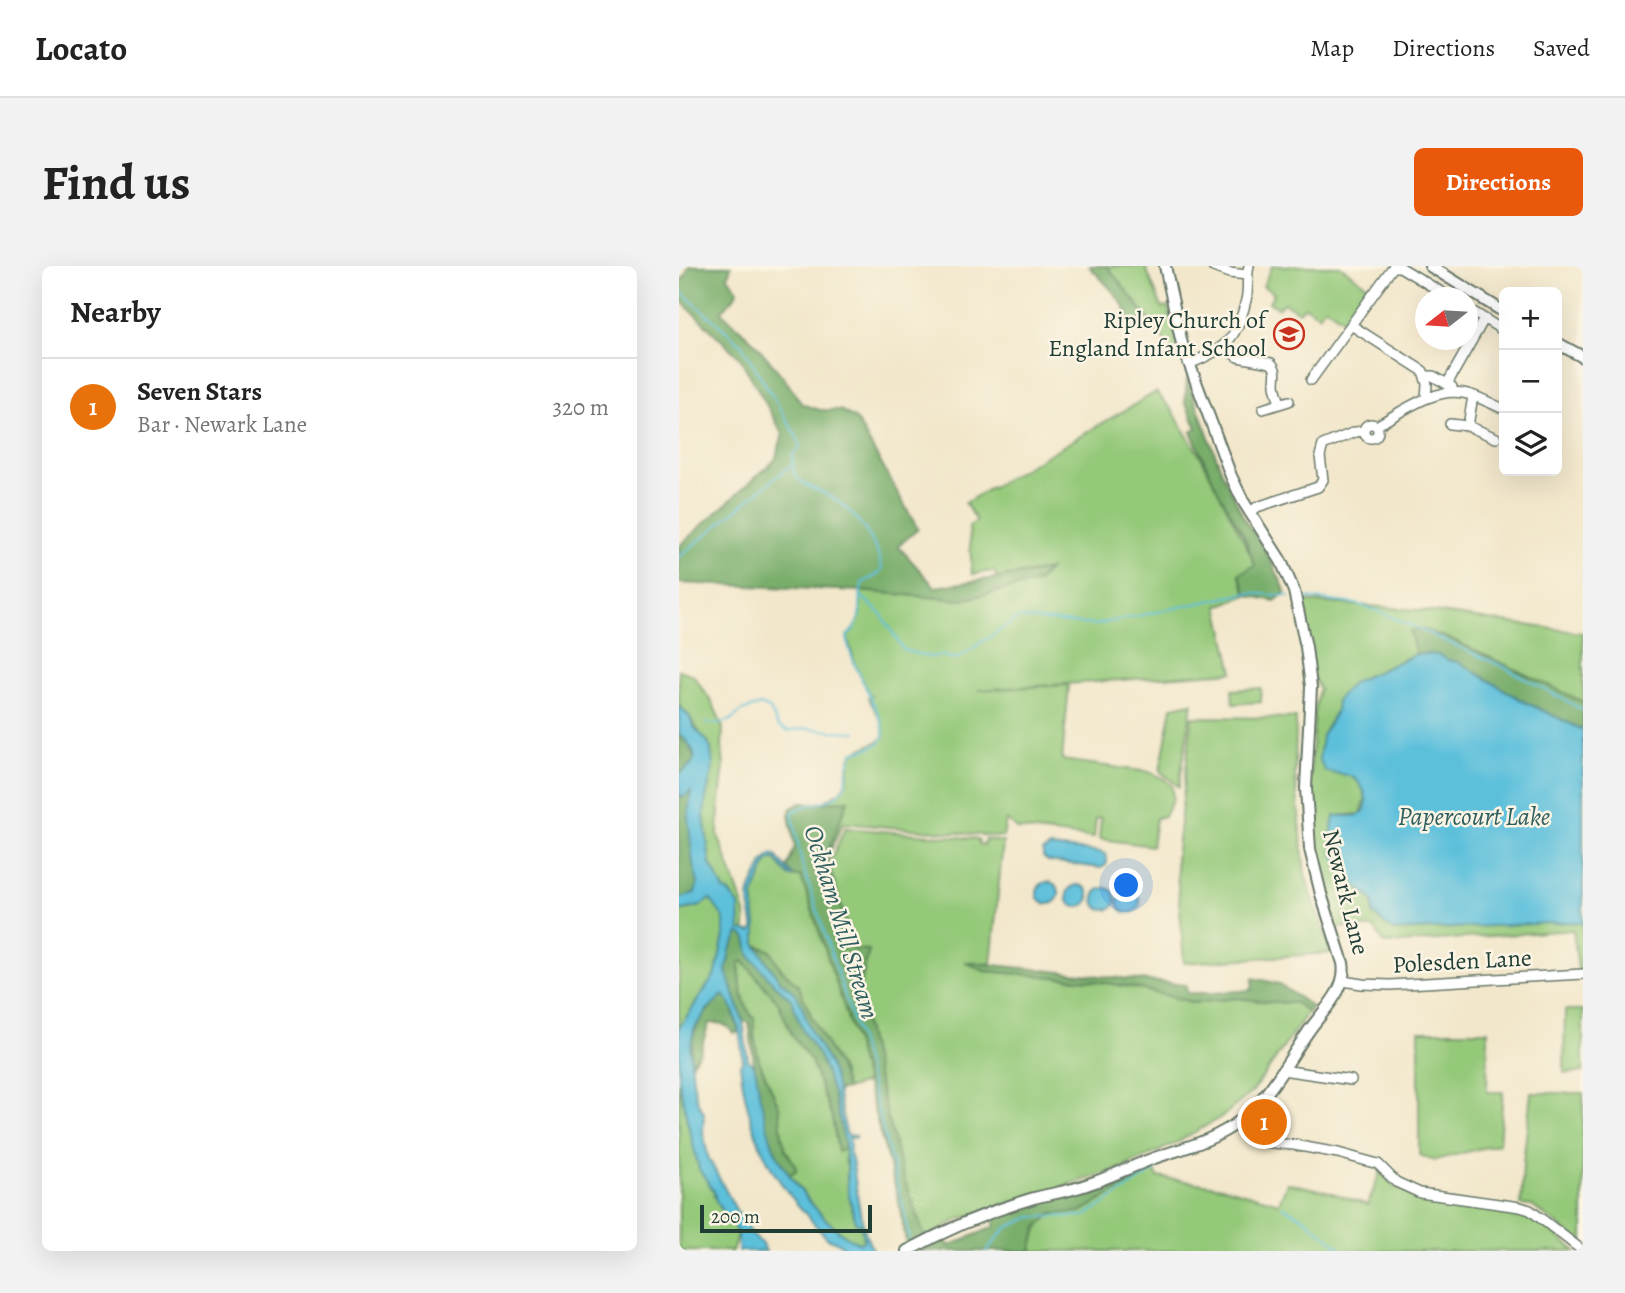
<!DOCTYPE html>
<html lang="en">
<head>
<meta charset="utf-8">
<style>
  :root { --surface:#fff; --page:#f2f2f2; --text:#222; --muted:#767676; --line:#e0e0e0; --accent:#ea580c }
  body { margin:0; font-family:Alegreya,serif; background:var(--page); color:var(--text) }
  .controls { position:absolute; right:21px; top:21px; display:grid; overflow:hidden; border-radius:10px; box-shadow:0 7px 28px #0002 }
  .controls button { width:63px; height:63px; display:grid; place-items:center; padding:0; border:0; border-bottom:2px solid var(--line); background:var(--surface); color:var(--text); font:35px sans-serif }
  .compass { position:absolute; left:736px; top:21px; width:63px; height:63px; border-radius:50%; background:var(--surface); box-shadow:0 7px 28px #0002; rotate:253deg }
  .scale { position:absolute; left:21px; bottom:18px; width:172px; box-sizing:border-box; padding-left:7px; border:4px solid #1f3d34; border-top:0; font-size:19px; line-height:24px; white-space:nowrap; color:#1f3d34; -webkit-text-stroke:5px #fcf5e5; paint-order:stroke }
  .you { position:absolute; left:448px; top:620px; width:24px; height:24px; margin:-18px; border:5px solid #fff; border-radius:50%; background:#1a73e8; box-shadow:0 0 0 10px #1a73e833 }
  .badge { display:grid; place-items:center; width:46px; height:46px; border-radius:50%; background:var(--accent); color:#fff; font-size:23px; font-weight:700 }
  .pin { position:absolute; translate:-50% -50%; border:4px solid #fff; box-shadow:0 2px 7px #0006 }
  .list { margin:0; padding:0; list-style:none }
  h2 { display:flex; justify-content:space-between; align-items:center; height:91px; margin:0; padding:0 28px; font-size:30px }
  h2 small { font-size:23px; font-weight:400; color:var(--muted) }
  .list li { display:grid; grid-template-columns:46px 1fr auto; gap:21px; align-items:center; box-sizing:border-box; height:98px; padding:0 28px; border-top:2px solid var(--line) }
  .list b { display:block; font-size:26px; white-space:nowrap }
  .list p { margin:0; font-size:23px; white-space:nowrap; color:var(--muted) }
  .list em { font-size:23px; font-style:normal; color:var(--muted) }
  .icon { flex:none; width:38px; height:38px; fill:none; stroke:currentColor; stroke-width:2; stroke-linecap:round; stroke-linejoin:round }
  .map { position:relative; flex:none; width:904px; height:985px; overflow:hidden; border-radius:10px }
  header { display:flex; align-items:center; gap:42px; box-sizing:border-box; height:98px; padding:0 35px; background:var(--surface); border-bottom:2px solid var(--line) }
  header strong { font-size:33px }
  nav { display:flex; gap:38px; margin-inline-start:auto; font-size:24px }
  .intro { display:flex; align-items:center; justify-content:space-between; box-sizing:border-box; height:168px; padding:0 42px }
  h1 { margin:0; font-size:49px }
  .button { padding:18px 32px; border-radius:10px; background:var(--accent); color:#fff; font-size:24px; font-weight:700 }
  main { display:flex; gap:42px; padding:0 42px }
  aside { flex:1; background:var(--surface); border-radius:10px; box-shadow:0 7px 28px #0002 }
  .map>svg:first-child { display:block }
  .green { fill:#95c97a; stroke:#5a8357; stroke-width:2 }
  .forest { fill:#78ad6a; stroke:#4c754f; stroke-width:2 }
  .water { fill:#5dc0db; stroke:#3e7e88; stroke-width:2; fill-rule:evenodd }
  .lines { fill:none; stroke-linecap:round; stroke-linejoin:round }
  .stream { stroke:#5dc0db; stroke-width:2 }
  .minor-casing { stroke:#697869; stroke-width:12 }
  .major-casing { stroke:#697869; stroke-width:14 }
  .minor { stroke:#fff; stroke-width:9 }
  .major { stroke:#fff; stroke-width:10 }
  .labels { text-anchor:middle; stroke-width:5; stroke-linejoin:round; paint-order:stroke }
  .poi-label { font-size:24px; fill:#1f3d34; stroke:#fcf5e5; text-anchor:end }
  .street-label { font-size:24px; fill:#1f3d34; stroke:#fcf5e5 }
  .water-label { font-size:26px; font-style:italic; fill:#2e5e5e; stroke:#fcf5e5 }
</style>
</head>
<body>
<header>
<strong>Locato</strong>
<nav><a>Map</a><a>Directions</a><a>Saved</a></nav>
</header>
<div class="intro"><h1>Find us</h1><a class="button">Directions</a></div>
<main>
<aside>
<h2>Nearby<small></small></h2>
<ul class="list">
<li><span class="badge" style="background:#e8710a">1</span><div><b>Seven Stars</b><p>Bar · Newark Lane</p></div><em>320 m</em></li>
</ul>
</aside>
<div class="map">
<svg width="904" height="985" viewBox="0 0 904 985">
  <rect width="100%" height="100%" fill="#fcf5e5"/>
  <filter id="ink" filterUnits="userSpaceOnUse"><feTurbulence type="fractalNoise" baseFrequency=".0143" numOctaves="2"/><feDisplacementMap in="SourceGraphic" scale="14" xChannelSelector="R" yChannelSelector="G"/><feConvolveMatrix kernelMatrix="1 2 1 2 8 2 1 2 1" color-interpolation-filters="sRGB"/></filter>
  <filter id="wash" filterUnits="userSpaceOnUse"><feTurbulence type="fractalNoise" baseFrequency=".00686" numOctaves="4" result="noise"/><feDisplacementMap in="SourceGraphic" scale="28" xChannelSelector="R" yChannelSelector="G"/><feGaussianBlur stdDeviation="1.57" result="paint"/><feColorMatrix in="noise" values="0 0 0 0 0 0 0 0 0 0 0 0 0 0 0 0 0 1.4 0 .05"/><feComposite in="paint" operator="in"/></filter>
  <g filter="url(#wash)">
    <rect width="100%" height="100%" fill="#f2e7cb"/>
    <!-- green -->
    <path class="green" d="M 428,0 L 466,0 L 483,42 L 489,41 L 501,87 L 497,92 L 478,64 Z
      M 593,0 L 661,0 L 692,22 L 668,56 L 646,41 L 640,49 L 626,40 L 620,46 L 605,37 L 599,42 L 590,36 L 595,27 L 584,20 Z
      M 477,126 L 494,145 L 507,168 L 522,191 L 577,299 L 560,308 L 568,329 L 539,340 L 554,406 L 299,424 L 390,419 L 383,494 L 470,506 L 485,513 L 493,520 L 494,533 L 485,550 L 477,552 L 473,580 L 420,573 L 422,552 L 417,552 L 415,572 L 338,563 L 327,554 L 324,571 L 164,557 L 148,592 L 151,596 L 166,562 L 299,573 L 300,578 L 305,579 L 306,573 L 324,576 L 312,698 L 287,696 L 305,705 L 410,714 L 457,722 L 516,737 L 557,732 L 592,736 L 617,737 L 629,746 L 574,825 L 544,850 L 495,878 L 445,901 L 281,953 L 246,972 L 223,907 L 200,818 L 179,728 L 190,685 L 175,683 L 147,590 L 169,534 L 143,537 L 163,524 L 168,514 L 170,495 L 174,487 L 202,474 L 205,470 L 203,456 L 189,431 L 194,430 L 191,430 L 176,399 L 168,370 C 183,357 181,344 182,325 L 283,334 L 358,316 L 369,304 L 318,312 L 315,305 L 293,308 L 290,260 L 298,255 L 286,237 Z
      M 623,335 L 740,344 L 904,367 L 904,436 L 776,375 L 731,366 L 737,388 L 673,417 L 643,470 L 672,510 L 682,518 L 687,532 L 682,548 L 656,550 L 662,601 L 669,604 L 675,618 L 694,634 L 904,657 L 904,704 L 899,704 L 894,664 L 706,678 L 695,662 L 657,661 L 632,566 L 631,519 L 635,448 L 640,423 L 634,411 Z
      M 0,404 L 14,409 L 34,438 L 44,462 L 43,481 L 45,501 L 40,543 L 39,569 L 63,636 L 66,647 L 66,665 L 61,664 L 59,639 L 51,628 L 45,624 L 31,598 L 25,549 L 29,476 C 21,469 17,462 12,453 C 9,448 3,444 0,439 Z
      M 582,422 L 582,436 L 554,438 L 553,424 Z
      M 513,437 L 500,521 L 481,505 L 493,441 Z
      M 513,451 L 617,452 L 616,509 L 626,609 L 652,687 L 505,697 L 497,593 Z
      M 95,592 L 111,611 L 122,610 L 174,768 L 187,817 L 167,823 L 162,805 L 133,752 L 119,719 L 102,703 L 91,684 L 77,679 L 74,630 L 88,596 Z
      M 29,633 L 34,634 L 45,652 L 46,657 L 45,670 L 37,707 L 0,762 L 0,645 L 21,640 Z
      M 64,695 L 99,736 L 113,769 L 132,795 L 153,851 L 159,885 L 165,883 L 167,888 L 166,894 L 169,903 L 170,927 L 177,957 L 181,956 L 185,975 L 182,977 C 154,972 127,930 110,908 L 117,905 L 116,899 L 107,884 L 103,870 L 100,841 L 80,795 L 75,769 L 75,753 C 62,737 61,717 60,697 Z
      M 886,744 L 904,744 L 904,806 L 885,807 Z
      M 740,765 L 809,765 L 808,826 L 824,826 L 820,878 L 756,894 L 740,889 Z
      M 0,814 L 8,854 L 13,870 L 35,926 L 35,930 L 59,967 L 53,985 L 0,985 Z
      M 852,827 L 904,827 L 904,977 L 853,940 L 842,939 L 844,898 Z
      M 475,904 L 479,911 L 544,921 L 600,937 L 608,917 L 647,925 L 689,939 L 701,906 L 715,921 L 741,932 L 838,944 L 850,948 L 897,985 L 352,985 L 358,962 L 372,948 L 401,946 Z"/>
    <!-- forest -->
    <path class="forest" d="M 10,0 L 52,0 L 49,11 L 59,24 L 55,32 L 42,46 L 75,76 L 105,112 L 123,138 L 141,144 L 161,144 L 177,153 L 239,263 L 219,280 L 256,321 L 370,304 L 358,316 L 283,334 L 182,325 L 0,317 L 0,280 L 96,194 L 104,168 L 61,92 L 0,33 L 0,16 L 6,11 Z
      M 410,0 L 428,0 L 469,52 L 453,63 C 448,35 429,21 410,0 Z
      M 508,112 L 543,206 L 566,254 L 589,289 L 607,326 L 596,335 L 568,329 L 560,308 L 576,299 L 564,268 L 540,227 L 512,166 L 518,162 L 506,136 Z
      M 743,363 L 776,375 L 904,436 L 904,464 L 846,436 L 779,396 C 769,395 769,394 762,390 C 755,387 744,389 737,388 L 731,365 Z
      M 0,468 L 10,478 L 16,494 L 0,509 Z
      M 18,496 L 12,520 L 14,598 L 19,617 L 16,627 L 0,633 L 0,528 L 2,530 L 10,521 L 8,510 Z
      M 169,534 L 147,590 L 175,683 L 190,684 L 179,728 L 200,818 L 223,907 L 246,972 L 228,981 L 218,927 L 174,768 L 122,610 L 114,610 L 108,602 L 116,580 L 110,549 L 112,542 L 122,537 L 143,537 Z
      M 60,667 C 66,669 68,672 68,678 L 94,717 L 112,733 L 124,765 L 141,791 L 155,829 L 166,878 L 165,883 L 159,886 L 153,851 L 132,795 L 113,769 L 99,736 L 64,695 L 60,697 C 61,717 62,737 75,753 L 75,769 L 80,795 L 100,841 L 103,870 L 107,884 L 116,899 L 117,905 L 110,908 C 81,871 76,802 70,756 L 64,755 L 47,705 L 51,684 Z
      M 77,680 L 91,684 L 102,703 L 119,719 L 133,752 L 162,805 L 167,823 L 158,825 L 150,798 L 132,766 L 117,729 L 100,714 Z
      M 286,696 L 507,719 L 508,727 L 536,727 L 573,724 L 574,712 L 600,718 L 633,741 L 629,746 L 617,737 L 592,736 L 557,732 L 516,737 L 457,722 L 410,714 L 305,705 Z
      M 43,729 L 47,730 L 53,742 L 60,766 L 54,767 C 47,757 42,757 30,757 L 21,786 L 12,798 C 10,764 20,752 43,729 Z
      M 475,895 L 475,904 L 401,946 L 372,948 L 358,962 L 352,985 L 240,985 L 266,973 L 270,980 L 315,961 L 315,948 Z"/>
    <!-- water -->
    <path class="water" d="M 737,388 C 744,389 755,387 762,390 C 769,394 769,395 779,396 L 846,436 L 904,464 L 904,657 L 893,656 L 714,665 L 694,648 L 694,634 L 675,618 L 669,604 C 665,602 662,601 659,598 C 652,589 651,559 656,550 C 663,549 672,551 679,549 C 695,543 685,517 673,511 C 666,507 655,509 646,505 L 640,493 L 643,470 L 657,445 L 658,434 L 673,417 Z
      M 0,440 L 11,451 L 14,460 L 29,476 L 32,483 L 34,501 L 27,532 L 25,549 L 31,598 L 45,624 L 51,628 L 60,639 L 61,664 L 72,666 L 74,664 C 75,654 70,644 70,634 C 70,621 80,607 85,595 L 94,588 L 97,590 L 114,610 L 111,611 L 95,592 L 88,596 L 74,630 L 77,659 L 77,679 L 100,714 L 117,728 L 123,740 L 132,766 L 150,798 L 155,811 L 167,866 L 169,869 L 177,870 L 177,872 L 170,872 L 171,884 L 170,886 C 175,895 174,903 176,913 C 179,937 183,964 194,985 L 170,985 L 158,976 L 148,972 C 129,951 107,927 93,903 C 75,872 65,833 61,798 L 64,795 C 62,776 59,741 44,729 L 28,744 L 15,763 L 11,783 L 14,815 L 18,835 L 25,847 L 24,866 L 29,891 L 57,944 L 73,969 L 81,976 L 87,985 L 59,985 L 59,967 L 37,935 L 35,925 L 20,903 L 8,854 L 0,814 L 0,762 L 37,707 L 45,670 L 45,652 L 31,633 L 21,640 L 0,645 L 0,633 L 16,627 L 19,617 L 14,598 L 9,550 L 12,525 L 5,531 L 0,528 L 0,509 C 4,505 9,502 13,497 C 21,488 7,474 0,468 ZM 60,667 C 71,670 67,681 71,690 L 94,717 L 112,733 L 124,765 L 141,791 L 155,829 L 166,878 C 166,886 166,891 168,900 C 169,907 167,904 168,911 C 168,927 173,943 177,957 L 181,957 L 185,974 L 182,977 C 154,971 102,905 93,877 C 89,863 85,849 82,835 C 79,824 79,813 76,802 C 74,797 74,797 69,794 L 64,755 L 47,705 L 51,684 Z
      M 371,581 L 421,586 L 427,589 L 428,595 L 427,599 L 422,602 L 369,595 L 364,591 L 364,585 Z
      M358 627a11 11 0 1 1 22 0a11 11 0 1 1-22 0Z
      M388 630a11 11 0 1 1 22 0a11 11 0 1 1-22 0Z
      M415 633a11 11 0 1 1 22 0a11 11 0 1 1-22 0Z
      M439 636a11 11 0 1 1 22 0a11 11 0 1 1-22 0Z"/>
    <g class="lines">
      <!-- stream -->
      <path class="stream" d="M 0,24 L 62,78 L 118,171 L 121,179 L 120,184 L 114,188 C 114,195 112,204 117,210 C 125,222 142,224 154,232 C 177,247 198,275 203,303 L 198,309 L 183,317 C 179,338 186,355 168,370 L 170,383 L 176,399 L 203,456 L 205,470 L 201,476 L 195,480 L 174,487 C 172,492 169,497 168,503 C 167,509 169,513 166,519 C 153,542 129,534 113,547 L 123,598 L 181,776 L 224,940 L 231,978
        M 0,291 L 113,198
        M 181,329 L 202,348 L 224,383 L 231,386 L 252,391 L 262,389 L 271,392 L 279,392 L 339,352 L 415,359 L 568,327 L 610,330
        M 619,331 L 677,338 L 699,345 L 825,401 L 904,444
        M 27,457 L 39,458 L 52,454 L 63,445 L 81,439 L 91,443 L 99,460 L 109,465 L 128,462 L 152,465 L 177,466
        M 604,941 L 625,952 L 665,985
        M 307,985 L 327,962 L 352,951 L 406,950 L 477,904"/>
    </g>
  </g>
  <g filter="url(#ink)">
    <g class="lines">
      <!-- minor casing -->
      <g class="minor-casing">
        <path id="minor" d="M 534,1 L 550,7 L 568,9
          M 788,42 L 825,65
          M 672,59 L 744,105 L 748,118 L 747,132
          M 545,81 L 559,91 L 592,97 C 599,104 596,109 596,119 C 597,125 599,131 601,137
          M 510,98 C 546,83 558,74 567,34 C 570,23 567,11 570,0
          M 746,110 L 754,110 L 773,121
          M 632,114 L 714,1 L 721,1 L 772,32
          M 768,118 L 805,53
          M 584,143 L 610,135
          M685 165a7 7 0 1 1 14 0a7 7 0 1 1-14 0Z
          M 771,158 L 789,160 L 817,172
          M 697,160 C 721,147 755,121 784,127 C 798,129 812,138 825,143
          M 789,160 L 794,130
          M 571,247 L 578,241 L 639,221 L 644,214 L 641,190 L 644,179 L 676,166 L 685,165
          M 664,715 L 683,718 L 711,719 L 904,708
          M 603,804 L 672,814
          M 560,855 L 573,875 L 615,879 L 659,887 L 699,898 L 717,916 L 741,927 L 841,941 L 851,944 L 904,985"/>
      </g>
      <!-- major casing -->
      <g class="major-casing">
        <path id="major" d="M 751,0 L 825,46
          M 878,77 L 904,91
          M 228,985 C 268,963 311,945 355,932 C 370,928 386,926 401,921 C 425,914 447,903 470,894 C 503,882 534,876 562,854 C 591,830 608,796 629,766 C 643,745 669,724 664,697 L 642,628 L 631,583 L 627,522 L 632,421 L 627,381 L 615,325 L 602,295 L 564,235 L 552,210 L 503,78 L 486,0"/>
      </g>
      <!-- minor -->
      <use href="#minor" class="minor"/>
      <!-- major -->
      <use href="#major" class="major"/>
    </g>
  </g>
  <!-- icons -->
  <defs>
    <g id="school-ring" transform="scale(1.575)"><circle r="9.5" fill="#fcf5e5" stroke="#c8321e" stroke-width="1.5"/><path d="M0-5L7-2L0 1L-7-2ZM-4 1L0 2.5L4 1V4Q0 6-4 4Z" fill="#c8321e"/></g>
  </defs>
  <g fill-rule="evenodd">
    <use href="#school-ring" x="610" y="68"/>
  </g>
  <g class="labels">
    <!-- poi labels -->
    <g class="poi-label">
      <text x="587" y="62">Ripley Church of<tspan x="587" dy="28">England Infant School</tspan></text>
    </g>
    <!-- street labels -->
    <g class="street-label">
      <text transform="translate(667 626) rotate(76)" y="8">Newark Lane</text>
      <text transform="translate(783 695) rotate(-3)" y="8">Polesden Lane</text>
    </g>
    <!-- water labels -->
    <g class="water-label">
      <text x="795" y="559">Papercourt Lake</text>
      <text transform="translate(163 656) rotate(73)" y="9">Ockham Mill Stream</text>
    </g>
  </g>
</svg>
<div class="controls">
<button>+</button>
<button>−</button>
<button><svg class="icon" aria-label="layers" viewBox="0 0 24 24"><path d="M12 4l9 5-9 5-9-5zM3 14l9 5 9-5"/></svg></button>
</div>
<svg class="compass" viewBox="-18 -18 36 36"><path d="M0-13l5 13h-10z" fill="#e53935"/><path d="M0 13l5-13h-10z" fill="#767676"/></svg>
<div class="scale">200 m</div>
<div class="you"></div>
<div class="pin badge" style="left:585px;top:856px;background:#e8710a">1</div>
</div>
</main>
</body>
</html>
